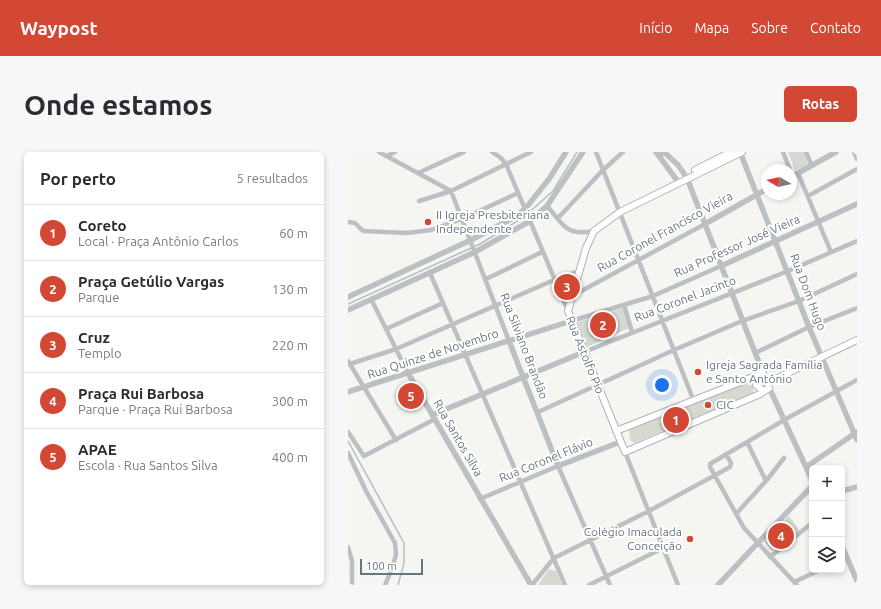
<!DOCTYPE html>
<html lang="pt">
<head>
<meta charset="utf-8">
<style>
  :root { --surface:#fff; --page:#f7f7f7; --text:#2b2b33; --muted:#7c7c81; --line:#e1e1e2; --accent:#d34834 }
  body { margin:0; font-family:Ubuntu,sans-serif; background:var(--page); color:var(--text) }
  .controls { position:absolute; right:12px; bottom:12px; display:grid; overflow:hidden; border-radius:6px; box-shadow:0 2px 6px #0003 }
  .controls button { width:36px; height:36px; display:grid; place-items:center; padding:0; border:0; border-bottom:1px solid var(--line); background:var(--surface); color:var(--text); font:20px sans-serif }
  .compass { position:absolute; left:413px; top:12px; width:36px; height:36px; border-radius:50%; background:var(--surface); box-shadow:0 2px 6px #0003; rotate:279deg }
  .scale { position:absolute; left:12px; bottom:10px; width:63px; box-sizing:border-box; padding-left:4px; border:2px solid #677780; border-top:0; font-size:11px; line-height:14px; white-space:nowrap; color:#677780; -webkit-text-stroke:3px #fff; paint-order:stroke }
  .you { position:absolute; left:314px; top:233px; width:14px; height:14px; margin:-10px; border:3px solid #fff; border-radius:50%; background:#1a73e8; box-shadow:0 0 0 6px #1a73e833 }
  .badge { display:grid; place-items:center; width:26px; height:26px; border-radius:50%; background:var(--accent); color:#fff; font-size:13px; font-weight:700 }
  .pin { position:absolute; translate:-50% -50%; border:2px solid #fff; box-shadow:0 1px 4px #0006 }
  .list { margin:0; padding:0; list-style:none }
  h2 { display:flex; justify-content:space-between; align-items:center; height:52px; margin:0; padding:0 16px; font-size:17px }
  h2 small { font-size:13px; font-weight:400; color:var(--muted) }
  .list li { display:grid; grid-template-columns:26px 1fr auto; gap:12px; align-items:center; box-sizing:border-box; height:56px; padding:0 16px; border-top:1px solid var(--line) }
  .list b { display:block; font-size:15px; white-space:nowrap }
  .list p { margin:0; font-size:13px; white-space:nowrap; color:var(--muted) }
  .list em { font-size:13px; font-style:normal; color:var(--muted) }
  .icon { flex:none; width:22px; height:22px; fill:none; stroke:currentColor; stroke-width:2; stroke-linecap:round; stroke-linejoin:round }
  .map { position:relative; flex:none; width:509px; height:433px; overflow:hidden; border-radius:6px }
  header { display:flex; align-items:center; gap:24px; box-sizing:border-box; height:56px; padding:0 20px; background:var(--accent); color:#fff }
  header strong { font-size:19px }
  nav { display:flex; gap:22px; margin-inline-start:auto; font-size:14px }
  .intro { display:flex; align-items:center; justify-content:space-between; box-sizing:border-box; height:96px; padding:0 24px }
  h1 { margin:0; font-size:28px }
  .button { padding:10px 18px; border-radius:6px; background:var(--accent); color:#fff; font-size:14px; font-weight:700 }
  main { display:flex; gap:24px; padding:0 24px }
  aside { flex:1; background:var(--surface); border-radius:6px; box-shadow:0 2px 6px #0003 }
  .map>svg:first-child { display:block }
  .park { fill:#d5d9d1 }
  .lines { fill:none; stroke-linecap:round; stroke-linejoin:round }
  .stream { stroke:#b2c0c2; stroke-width:1.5 }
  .secondary-casing { stroke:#afb4b8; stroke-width:8 }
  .minor { stroke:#bcc0c3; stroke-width:4.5 }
  .tertiary { stroke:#bcc0c3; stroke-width:5.5 }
  .secondary { stroke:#fff; stroke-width:6 }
  .poi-dot { fill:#d34834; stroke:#fff; stroke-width:1.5 }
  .labels { text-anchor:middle; stroke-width:4; stroke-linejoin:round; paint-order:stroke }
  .poi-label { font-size:12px; fill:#677780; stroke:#fff; text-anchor:start }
  .street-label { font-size:12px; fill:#677780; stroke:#fff }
</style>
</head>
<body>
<header>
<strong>Waypost</strong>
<nav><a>Início</a><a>Mapa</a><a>Sobre</a><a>Contato</a></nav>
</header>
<div class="intro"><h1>Onde estamos</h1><a class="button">Rotas</a></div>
<main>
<aside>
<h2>Por perto<small>5 resultados</small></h2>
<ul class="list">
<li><span class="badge">1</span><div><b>Coreto</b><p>Local · Praça Antônio Carlos</p></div><em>60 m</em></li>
<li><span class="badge">2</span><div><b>Praça Getúlio Vargas</b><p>Parque</p></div><em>130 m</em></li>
<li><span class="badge">3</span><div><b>Cruz</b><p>Templo</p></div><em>220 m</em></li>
<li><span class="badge">4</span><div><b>Praça Rui Barbosa</b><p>Parque · Praça Rui Barbosa</p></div><em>300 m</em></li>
<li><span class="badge">5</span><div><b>APAE</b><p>Escola · Rua Santos Silva</p></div><em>400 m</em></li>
</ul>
</aside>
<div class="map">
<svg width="509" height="433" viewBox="0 0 509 433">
  <rect width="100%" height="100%" fill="#f5f5f2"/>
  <!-- park -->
  <path class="park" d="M 440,0 L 456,0 L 460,12 L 457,15 L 447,18 Z
    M 275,156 L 281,176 L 239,195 L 229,170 Z
    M 399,230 L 404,231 L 406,234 L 405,241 L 286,291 L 282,288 L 281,276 Z
    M 441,364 L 452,379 L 424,399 L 416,389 Z
    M 201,417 L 208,419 L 214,433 L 190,433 Z"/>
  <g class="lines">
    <!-- stream -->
    <path class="stream" d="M 0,152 L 132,92 L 176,65 L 205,39 L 229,0
      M 0,289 L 56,391 L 56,411 L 50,433"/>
    <!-- secondary casing -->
    <g class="secondary-casing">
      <path id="secondary" d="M 394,0 L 272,60 L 246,79 L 238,96 L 220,159 L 277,300 L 412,242 L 421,236
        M 347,18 L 383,0
        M 407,225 L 408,233 L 416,239
        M 419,231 L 509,188
        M 268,279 L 415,221"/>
    </g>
    <!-- minor -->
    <path class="minor" d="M 31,0 L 103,39 L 161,189
      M 144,0 L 153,6 L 158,12 L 220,159
      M 248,0 L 345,247
      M 435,0 L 442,18
      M 458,0 L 464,14
      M 506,0 L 509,7
      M 39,4 L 47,0
      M 70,21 L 116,0
      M 450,21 L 483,100
      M 460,44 L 509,17
      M 71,49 L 103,39 L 183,0
      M 199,54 C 217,74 217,84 246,79
      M 210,66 L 254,19 L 275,0
      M 0,70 L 7,71 L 15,79 L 59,81 L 83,78 L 114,67 L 170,41
      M 82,121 L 217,433
      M 138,127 L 194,100
      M 226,143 L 357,72
      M 23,147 L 60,221
      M 276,153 L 284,180
      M 223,169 L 305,144 L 373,114
      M 38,177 L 95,151
      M 236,200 L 440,119 L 509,89
      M 407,201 L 461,175 L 509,156
      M 0,209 L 48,288
      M 2,212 L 48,197 L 206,128 L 231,119
      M 190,260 L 326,198 L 394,169 L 451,149 L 509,122
      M 0,280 L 16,304 L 87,267
      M 399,290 L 418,329
      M 277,300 L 330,433
      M 0,301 L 18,339 L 47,391 L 48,402 L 45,414 L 37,433
      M 132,347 L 210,314 L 262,433
      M 388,362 L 418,329 L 436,306
      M 0,395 L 4,409 L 4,433
      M 422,405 L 464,371
      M 446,430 L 472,418
      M 184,433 L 206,406 L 301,359 L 382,315 L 383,311 L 378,302
      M 241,433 L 315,396
      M 449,433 L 396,376 L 362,315 L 362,312 L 436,268 L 509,228"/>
    <!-- tertiary -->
    <path class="tertiary" d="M 308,0 L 331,31
      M 392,0 L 461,175 L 509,288
      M 312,4 L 316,0 L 330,13 L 339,26 L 419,231 L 464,328
      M 443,25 L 488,0
      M 357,72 L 419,37
      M 373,114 L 509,52
      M 0,145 L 123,88 L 165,66 L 177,57 L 201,27 L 218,0
      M 0,158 L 127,100 L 182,69 L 199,54 L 235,0
      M 161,189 L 210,314 L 272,290
      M 60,221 L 183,433
      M 0,240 L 223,169
      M 84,263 L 236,200
      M 458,315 L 509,280
      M 494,339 L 509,335
      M 494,394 L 509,429
      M 370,433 L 464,334"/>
    <!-- secondary -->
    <use href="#secondary" class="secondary"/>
  </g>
  <!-- markers -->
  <g class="poi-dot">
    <circle cx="80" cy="70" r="4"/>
    <circle cx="350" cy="220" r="4"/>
    <circle cx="360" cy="253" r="4"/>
    <circle cx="342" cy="387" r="4"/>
  </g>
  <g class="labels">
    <!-- poi labels -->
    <g class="poi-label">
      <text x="88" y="67">II Igreja Presbiteriana<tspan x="88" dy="14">Independente</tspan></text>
      <text x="358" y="217">Igreja Sagrada Família<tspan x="358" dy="14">e Santo Antônio</tspan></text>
      <text x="368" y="257">CIC</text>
      <text x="334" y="384" text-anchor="end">Colégio Imaculada<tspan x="334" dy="14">Conceição</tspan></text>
    </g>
    <!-- street labels -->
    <g class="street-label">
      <text transform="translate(317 80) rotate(-29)" y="4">Rua Coronel Francisco Vieira</text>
      <text transform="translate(389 94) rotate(-24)" y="4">Rua Professor José Vieira</text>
      <text transform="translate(460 140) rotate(69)" y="4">Rua Dom Hugo</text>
      <text transform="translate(337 147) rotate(-21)" y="4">Rua Coronel Jacinto</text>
      <text transform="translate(176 194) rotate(69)" y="4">Rua Silviano Brandão</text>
      <text transform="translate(85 202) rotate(-18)" y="4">Rua Quinze de Novembro</text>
      <text transform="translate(237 203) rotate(68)" y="4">Rua Astolfo Pio</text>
      <text transform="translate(110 286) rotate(60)" y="4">Rua Santos Silva</text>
      <text transform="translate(198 308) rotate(-22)" y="4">Rua Coronel Flávio</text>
    </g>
  </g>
</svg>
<div class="controls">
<button>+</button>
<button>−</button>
<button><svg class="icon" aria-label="layers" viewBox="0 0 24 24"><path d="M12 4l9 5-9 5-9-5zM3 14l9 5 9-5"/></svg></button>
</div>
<svg class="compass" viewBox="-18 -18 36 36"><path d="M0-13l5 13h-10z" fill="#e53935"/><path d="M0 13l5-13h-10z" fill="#7c7c81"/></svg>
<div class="scale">100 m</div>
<div class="you"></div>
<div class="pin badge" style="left:328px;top:268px">1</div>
<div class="pin badge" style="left:255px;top:173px">2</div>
<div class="pin badge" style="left:219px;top:135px">3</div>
<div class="pin badge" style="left:433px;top:384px">4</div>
<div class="pin badge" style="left:63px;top:244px">5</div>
</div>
</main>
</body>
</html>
